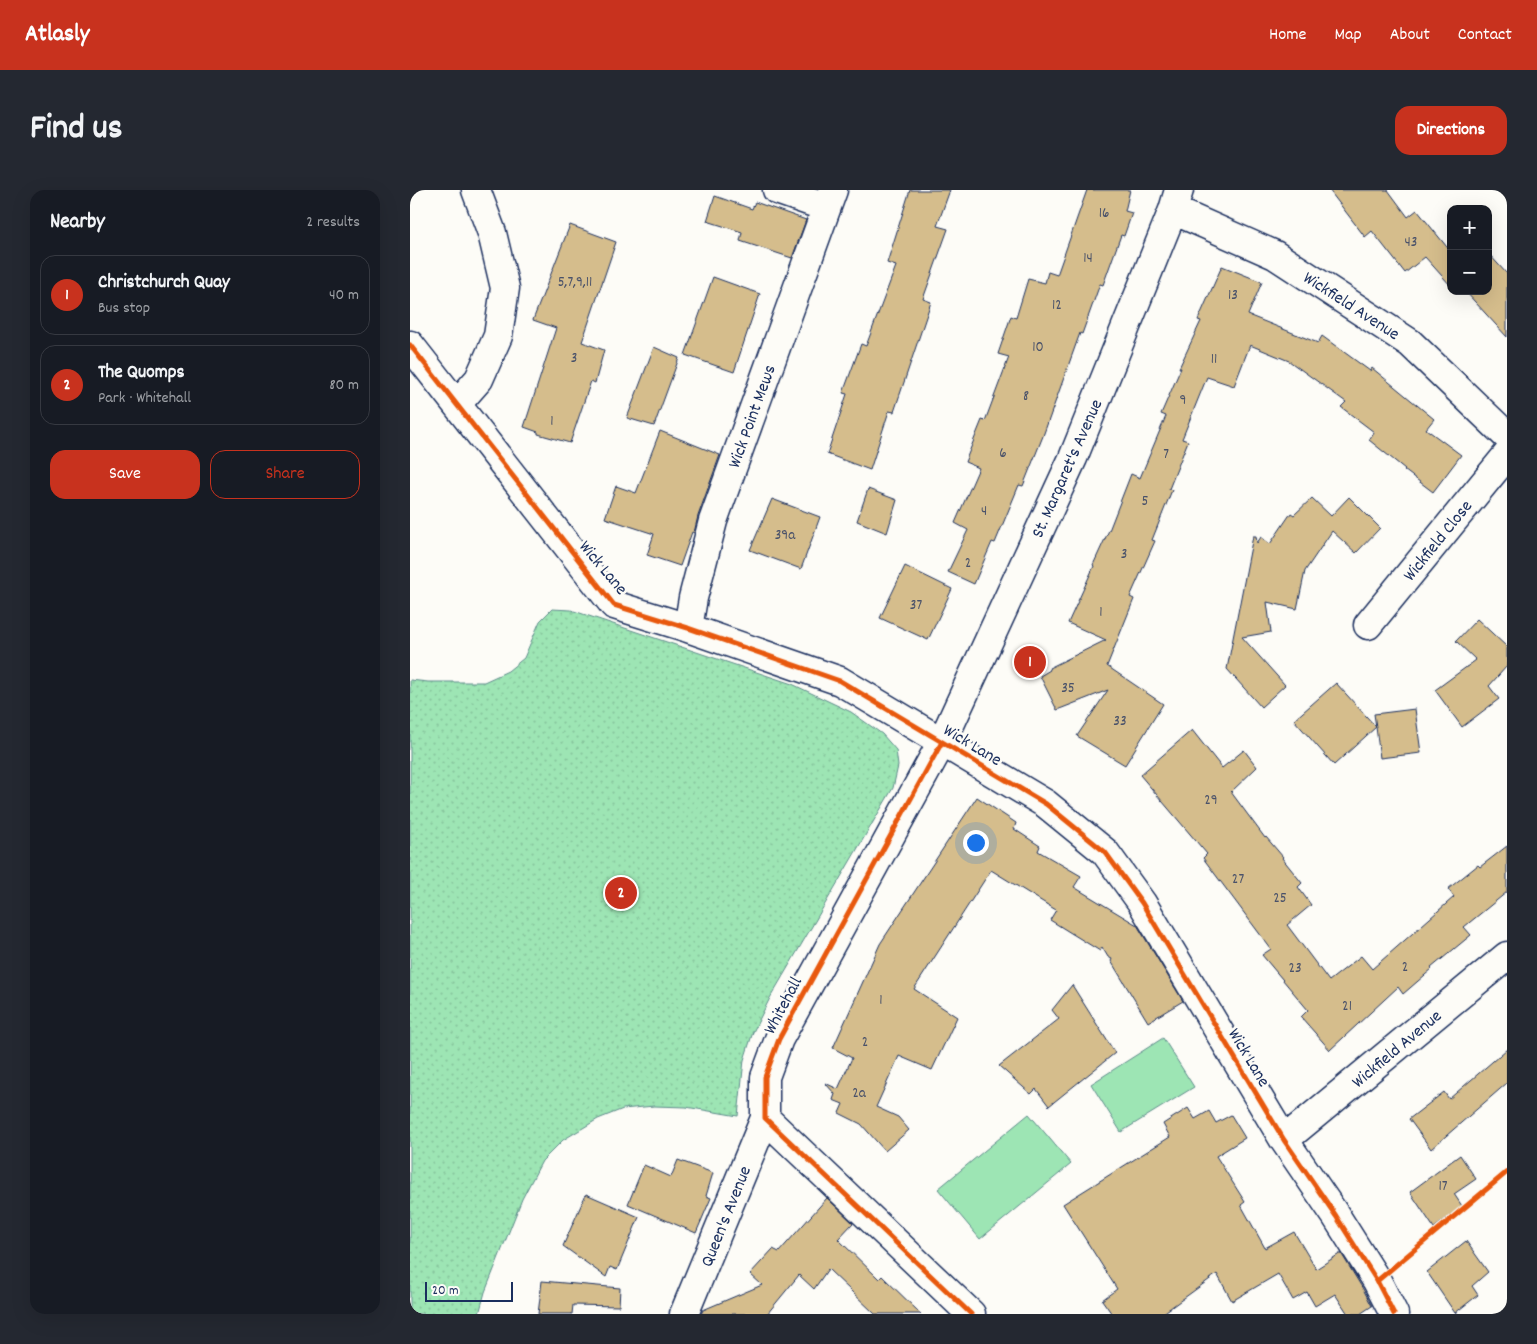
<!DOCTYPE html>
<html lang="en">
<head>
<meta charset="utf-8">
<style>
  :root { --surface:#171b24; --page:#242831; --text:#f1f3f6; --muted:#9ea1a6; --line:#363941; --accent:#c8321e }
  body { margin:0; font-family:Dekko,sans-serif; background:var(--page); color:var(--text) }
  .controls { position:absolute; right:15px; top:15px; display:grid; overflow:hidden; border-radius:10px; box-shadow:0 5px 20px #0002 }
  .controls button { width:45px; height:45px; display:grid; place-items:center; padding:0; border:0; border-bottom:1px solid var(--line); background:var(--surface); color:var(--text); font:25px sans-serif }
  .scale { position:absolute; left:15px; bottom:12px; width:88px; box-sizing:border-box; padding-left:5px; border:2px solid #1b2f5e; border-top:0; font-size:14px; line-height:18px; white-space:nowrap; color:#1b2f5e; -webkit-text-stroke:4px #fdfcf7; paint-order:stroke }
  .you { position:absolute; left:565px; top:652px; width:18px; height:18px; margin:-12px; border:4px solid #fff; border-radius:50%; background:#1a73e8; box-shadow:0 0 0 8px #1a73e833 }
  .badge { display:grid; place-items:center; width:32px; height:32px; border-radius:50%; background:var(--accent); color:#fff; font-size:16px; font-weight:700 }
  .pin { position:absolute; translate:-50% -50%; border:2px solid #fff; box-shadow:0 1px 5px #0006 }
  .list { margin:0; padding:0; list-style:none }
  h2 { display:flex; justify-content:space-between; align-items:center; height:65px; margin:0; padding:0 20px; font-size:21px }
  h2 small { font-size:16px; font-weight:400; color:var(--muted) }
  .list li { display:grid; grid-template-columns:32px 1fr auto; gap:15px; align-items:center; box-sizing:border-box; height:80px; margin:0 10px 10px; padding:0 10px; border:1px solid var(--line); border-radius:15px }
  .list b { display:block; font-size:19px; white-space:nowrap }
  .list p { margin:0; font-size:16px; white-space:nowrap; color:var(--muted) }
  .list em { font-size:16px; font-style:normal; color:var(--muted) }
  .actions { display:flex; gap:10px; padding:15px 20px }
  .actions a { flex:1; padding:11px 0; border:1px solid var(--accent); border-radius:15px; text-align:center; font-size:18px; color:var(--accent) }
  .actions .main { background:var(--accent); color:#fff }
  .map { position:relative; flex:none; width:1097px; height:1124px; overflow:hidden; border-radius:15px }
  header { display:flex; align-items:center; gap:30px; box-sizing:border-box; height:70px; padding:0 25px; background:var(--accent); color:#fff }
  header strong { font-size:24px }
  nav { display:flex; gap:28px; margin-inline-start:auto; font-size:18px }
  .intro { display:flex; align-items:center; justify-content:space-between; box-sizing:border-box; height:120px; padding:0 30px }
  h1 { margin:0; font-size:35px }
  .button { padding:12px 22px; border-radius:15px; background:var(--accent); color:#fff; font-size:18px; font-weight:700 }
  main { display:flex; gap:30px; padding:0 30px }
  aside { flex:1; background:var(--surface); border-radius:15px; box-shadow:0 5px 20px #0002 }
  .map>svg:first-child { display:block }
  .grass { fill:#9de5b4; stroke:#5c8a89 }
  .park { fill:url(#park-dots); stroke:#5c8a89 }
  .building { fill:#d5bd8c; stroke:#1b2f5e }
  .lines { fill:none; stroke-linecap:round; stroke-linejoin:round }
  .street-casing { stroke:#1b2f5e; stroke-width:31 }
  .street { stroke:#fdfcf7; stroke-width:28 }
  .cycleway-casing { stroke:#fdfcf7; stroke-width:8 }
  .cycleway { stroke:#e8590c; stroke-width:5 }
  .labels { text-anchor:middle; stroke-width:5; stroke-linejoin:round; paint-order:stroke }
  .number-label { font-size:15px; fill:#4a526a }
  .street-label { font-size:18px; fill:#1b2f5e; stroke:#fdfcf7 }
</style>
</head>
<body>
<header>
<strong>Atlasly</strong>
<nav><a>Home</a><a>Map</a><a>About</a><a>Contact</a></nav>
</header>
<div class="intro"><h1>Find us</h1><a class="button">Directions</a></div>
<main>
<aside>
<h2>Nearby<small>2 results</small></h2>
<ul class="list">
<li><span class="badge">1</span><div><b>Christchurch Quay</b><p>Bus stop</p></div><em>40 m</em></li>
<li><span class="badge">2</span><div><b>The Quomps</b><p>Park · Whitehall</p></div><em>80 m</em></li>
</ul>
<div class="actions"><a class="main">Save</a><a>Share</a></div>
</aside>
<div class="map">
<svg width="1097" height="1124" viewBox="0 0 1097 1124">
  <defs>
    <pattern id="park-dots" width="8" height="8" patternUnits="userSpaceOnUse" patternTransform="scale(1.25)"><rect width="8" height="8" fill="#9de5b4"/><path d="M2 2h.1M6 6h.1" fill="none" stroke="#87c59d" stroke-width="1.8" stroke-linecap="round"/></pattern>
  </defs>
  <rect width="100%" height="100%" fill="#fdfcf7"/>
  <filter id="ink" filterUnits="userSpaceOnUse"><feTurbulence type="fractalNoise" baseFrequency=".02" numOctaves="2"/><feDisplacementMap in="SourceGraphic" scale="10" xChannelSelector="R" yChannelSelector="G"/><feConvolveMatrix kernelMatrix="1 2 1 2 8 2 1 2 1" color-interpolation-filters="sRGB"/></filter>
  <g filter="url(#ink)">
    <!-- grass -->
    <path class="grass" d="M 753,848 L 784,897 L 711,942 L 681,894 Z
      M 619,924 L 661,974 L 570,1049 L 528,999 Z"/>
    <!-- park -->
    <path class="park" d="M 142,419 L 161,420 L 382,494 L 441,522 L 472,544 L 486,560 L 488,576 L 483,598 L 360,808 L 343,842 L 334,870 L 328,926 L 276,917 L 244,916 L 213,919 L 188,929 L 153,950 L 132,971 L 112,1009 L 75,1102 L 69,1124 L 0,1124 L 0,490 L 18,492 L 74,492 L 98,481 L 114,468 L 130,431 Z"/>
    <!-- building -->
    <path class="building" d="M 500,0 L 540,0 L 527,36 L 538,39 L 513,109 L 521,112 L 484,222 L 479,221 L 460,280 L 417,264 L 437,204 L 433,203 L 451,154 L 456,156 L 486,76 L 477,73 Z
      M 677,0 L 720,0 L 715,21 L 722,23 L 714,46 L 711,45 L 693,95 L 690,94 L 672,144 L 670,143 L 633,246 L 613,296 L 609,295 L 585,353 L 582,352 L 564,394 L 538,382 L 558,340 L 545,333 L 569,278 L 555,272 L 572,230 L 575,231 L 599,167 L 588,164 L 601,126 L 606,128 L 618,89 L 635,93 L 638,82 L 647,85 Z
      M 919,0 L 978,0 L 998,27 L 1007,20 L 1041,62 L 1041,96 L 1015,67 L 995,83 L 962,41 L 955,47 Z
      M 305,6 L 342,19 L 345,12 L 396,30 L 382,68 L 330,51 L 332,42 L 297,31 Z
      M 160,35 L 206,52 L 172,152 L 194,160 L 185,193 L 181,191 L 160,253 L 128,244 L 128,242 L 114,237 L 146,138 L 123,130 Z
      M 1078,63 L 1097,84 L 1097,147 L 1055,101 L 1078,101 Z
      M 812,76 L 852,92 L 838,125 L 908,153 L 912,146 L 960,181 L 962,178 L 1024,229 L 1016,239 L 1051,265 L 1023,302 L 994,280 L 995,279 L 959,250 L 964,242 L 931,217 L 936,212 L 879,171 L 840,155 L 824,196 L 797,187 L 772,249 L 778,251 L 759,299 L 762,300 L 742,350 L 745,351 L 720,407 L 724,409 L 697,476 L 753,514 L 715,575 L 667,546 L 698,500 L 647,520 L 630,486 L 640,480 L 639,478 L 696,450 L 658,433 L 684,376 L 683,375 L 700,338 L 721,284 L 730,288 L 756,226 L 751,224 L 771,178 L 769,178 L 791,131 L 788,130 Z
      M 303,87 L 350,104 L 324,182 L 275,165 Z
      M 244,157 L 269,168 L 244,236 L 217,228 Z
      M 250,241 L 310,265 L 288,326 L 284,343 L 282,342 L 270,376 L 237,365 L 244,344 L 195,328 L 206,296 L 226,303 Z
      M 458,299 L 487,310 L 477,343 L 447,331 Z
      M 939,307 L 970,338 L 946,363 L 922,341 L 895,381 L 887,419 L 857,412 L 861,442 L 832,447 L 875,495 L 851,517 L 817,479 L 843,346 L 846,346 L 847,353 L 851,347 L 860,354 L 881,323 L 884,325 L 902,308 L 921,326 Z
      M 362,309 L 410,327 L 391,379 L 340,360 Z
      M 495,376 L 542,399 L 518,450 L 470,428 Z
      M 1067,429 L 1097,457 L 1097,476 L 1079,496 L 1089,509 L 1052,537 L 1025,500 L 1066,470 L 1046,451 Z
      M 926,493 L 966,537 L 964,524 L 1005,519 L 1011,563 L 970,568 L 966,537 L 924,575 L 884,530 Z
      M 782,540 L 812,578 L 834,560 L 847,577 L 821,602 L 855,648 L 856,647 L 873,667 L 872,668 L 892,693 L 888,697 L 901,715 L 877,735 L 919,791 L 951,766 L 962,779 L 1044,707 L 1038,699 L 1068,675 L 1070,677 L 1097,656 L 1097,702 L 1054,737 L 1061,745 L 1021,778 L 1022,779 L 993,804 L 988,797 L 920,860 L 891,827 L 898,820 L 852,765 L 861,759 L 793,668 L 797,664 L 730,585 Z
      M 567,607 L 606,633 L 604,639 L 630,656 L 628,661 L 671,686 L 664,697 L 727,735 L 773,811 L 738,832 L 701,771 L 702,769 L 698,767 L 692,757 L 690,761 L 640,730 L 646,720 L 581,680 L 504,799 L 547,827 L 522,880 L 489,866 L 466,917 L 488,927 L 499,940 L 475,961 L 451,934 L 429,923 L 433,914 L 423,910 L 425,904 L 415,893 L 428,899 L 442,868 L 423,858 L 470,754 Z
      M 662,795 L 705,863 L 639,916 L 626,899 L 621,904 L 589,876 L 649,829 L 642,820 Z
      M 1097,859 L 1097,893 L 1021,959 L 999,929 L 1034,902 L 1039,909 Z
      M 778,918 L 785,929 L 799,921 L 806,933 L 821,925 L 835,948 L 806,966 L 835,1012 L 831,1015 L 855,1058 L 884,1042 L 906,1079 L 931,1063 L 953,1099 L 962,1116 L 950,1124 L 938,1124 L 925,1104 L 905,1116 L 897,1102 L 883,1110 L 868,1084 L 822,1111 L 807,1084 L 752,1124 L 702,1124 L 692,1110 L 707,1099 L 653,1014 L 760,947 L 753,934 Z
      M 1050,965 L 1066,989 L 1044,1004 L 1052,1016 L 1024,1038 L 1000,1002 Z
      M 268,970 L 303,983 L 296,1006 L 301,1008 L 286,1043 L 218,1014 L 234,975 L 261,987 Z
      M 176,1004 L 229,1027 L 207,1080 L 200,1077 L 196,1087 L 153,1056 Z
      M 417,1008 L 443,1033 L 428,1049 L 469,1089 L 472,1086 L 511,1124 L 465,1124 L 418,1079 L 404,1099 L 389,1085 L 357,1124 L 291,1124 L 293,1120 L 352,1095 L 340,1084 L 363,1059 L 369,1062 Z
      M 1056,1051 L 1078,1082 L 1062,1096 L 1068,1105 L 1045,1123 L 1017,1082 Z
      M 132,1091 L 210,1098 L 209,1116 L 163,1115 L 162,1124 L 128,1124 Z"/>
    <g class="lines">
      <!-- street casing -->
      <g class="street-casing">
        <path id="street" d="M 367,0 L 416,17
          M 763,20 L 865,65 L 1000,153 L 1097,246
          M 0,155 L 204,415 L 278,438 L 430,491 L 636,614 L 695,662 L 732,713 L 874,950 L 926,1026 L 967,1091 L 984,1124
          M 47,214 L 69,189 L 88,146 L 95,98 L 82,43 L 66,0
          M 958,435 L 1097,265
          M 278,438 L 283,408 L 303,331 L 423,0
          M 355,928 L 561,1124
          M 874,950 L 1097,766
          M 274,1124 L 355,928 L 355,887 L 369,849 L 532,552 L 663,268 L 763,20 L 769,0"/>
      </g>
      <!-- street -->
      <use href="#street" class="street"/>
      <!-- cycleway casing -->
      <g class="cycleway-casing">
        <path id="cycleway" d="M 0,155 L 204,415 L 278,438 L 430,491 L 636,614 L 695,662 L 732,713 L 874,950 L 926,1026 L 967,1091 L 984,1124
          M 532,552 L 369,849 L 355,887 L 355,928 L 561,1124
          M 967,1091 L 1097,982"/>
      </g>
      <!-- cycleway -->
      <use href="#cycleway" class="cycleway"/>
    </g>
  </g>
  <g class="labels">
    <!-- number labels -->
    <g class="number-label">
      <text x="694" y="27">16</text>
      <text x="1001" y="56">43</text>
      <text x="678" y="72">14</text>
      <text x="165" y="96">5,7,9,11</text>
      <text x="823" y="109">13</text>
      <text x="647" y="119">12</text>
      <text x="628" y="161">10</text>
      <text x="164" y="172">3</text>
      <text x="804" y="173">11</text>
      <text x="616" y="210">8</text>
      <text x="773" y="214">9</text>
      <text x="142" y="235">1</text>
      <text x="593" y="267">6</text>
      <text x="756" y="268">7</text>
      <text x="735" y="315">5</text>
      <text x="574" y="325">4</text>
      <text x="375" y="349">39a</text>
      <text x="714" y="368">3</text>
      <text x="558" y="377">2</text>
      <text x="506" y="419">37</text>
      <text x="691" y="426">1</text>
      <text x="658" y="502">35</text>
      <text x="710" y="535">33</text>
      <text x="801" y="614">29</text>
      <text x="828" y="693">27</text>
      <text x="870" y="712">25</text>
      <text x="995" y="781">2</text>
      <text x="885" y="782">23</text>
      <text x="471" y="814">1</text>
      <text x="937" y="820">21</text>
      <text x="455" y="856">2</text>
      <text x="449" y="907">2a</text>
      <text x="1033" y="1000">17</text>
    </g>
    <!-- street labels -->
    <g class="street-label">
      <text transform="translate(942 115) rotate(33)" y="6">Wickfield Avenue</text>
      <text transform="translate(341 226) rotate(-70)" y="6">Wick Point Mews</text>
      <text transform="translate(656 278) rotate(-66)" y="6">St. Margaret's Avenue</text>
      <text transform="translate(1027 350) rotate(-51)" y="6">Wickfield Close</text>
      <text transform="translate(194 377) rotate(50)" y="6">Wick Lane</text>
      <text transform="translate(563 554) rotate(31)" y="6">Wick Lane</text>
      <text transform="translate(372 815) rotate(-62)" y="6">Whitehall</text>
      <text transform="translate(986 858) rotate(-40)" y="6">Wickfield Avenue</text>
      <text transform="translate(840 867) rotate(59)" y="6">Wick Lane</text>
      <text transform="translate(315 1026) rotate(-68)" y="6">Queen's Avenue</text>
    </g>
  </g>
</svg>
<div class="controls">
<button>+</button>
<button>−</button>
</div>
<div class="scale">20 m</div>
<div class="you"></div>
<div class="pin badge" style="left:620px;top:472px">1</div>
<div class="pin badge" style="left:211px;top:703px">2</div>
</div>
</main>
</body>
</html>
